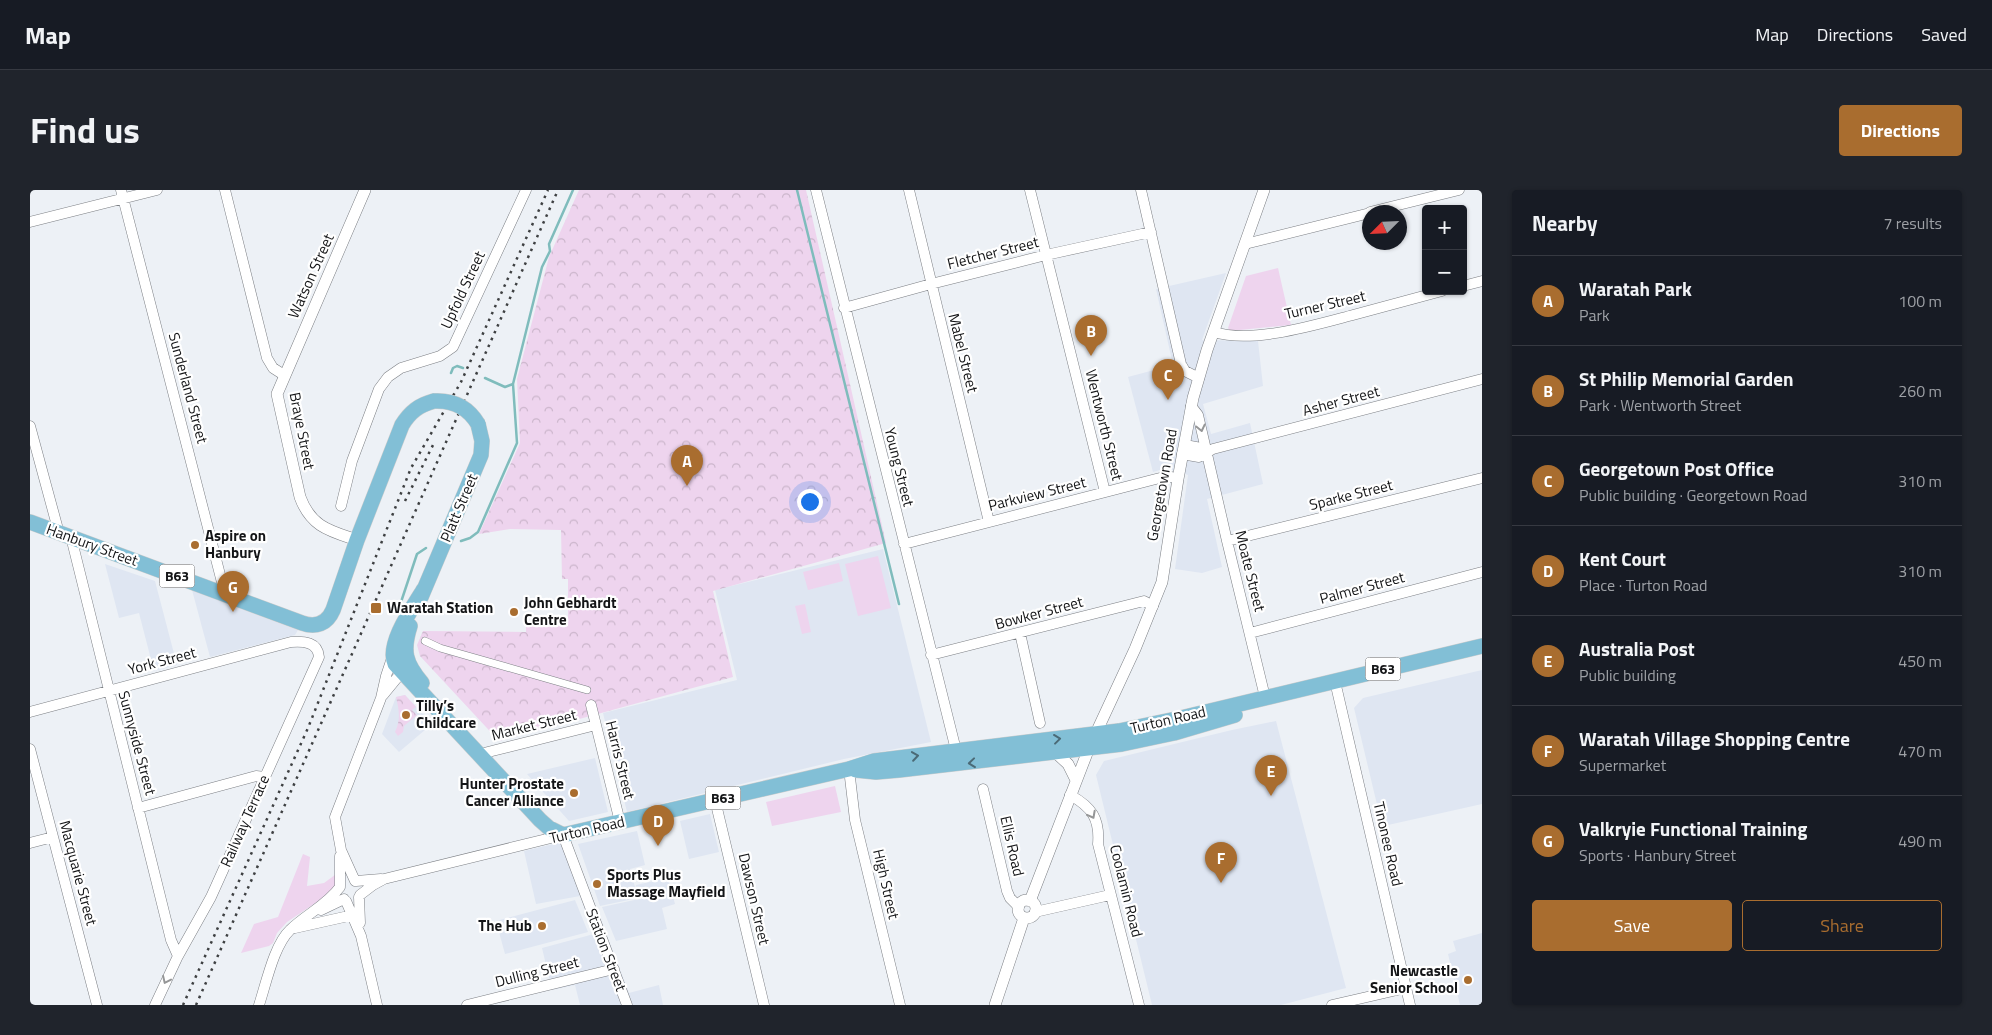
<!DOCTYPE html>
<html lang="en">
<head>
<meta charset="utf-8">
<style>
  :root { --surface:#171b24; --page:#20242c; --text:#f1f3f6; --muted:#9ea1a6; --line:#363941; --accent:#a96d2f }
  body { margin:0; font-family:"Titillium Web",sans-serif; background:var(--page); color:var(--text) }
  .controls { position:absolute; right:15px; top:15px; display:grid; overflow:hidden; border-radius:5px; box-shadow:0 1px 4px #0004 }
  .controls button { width:45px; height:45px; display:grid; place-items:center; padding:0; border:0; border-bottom:1px solid var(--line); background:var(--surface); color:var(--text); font:25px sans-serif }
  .compass { position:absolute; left:1332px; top:15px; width:45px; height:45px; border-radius:50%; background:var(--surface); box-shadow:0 1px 4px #0004; rotate:246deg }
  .you { position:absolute; left:779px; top:311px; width:18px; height:18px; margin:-12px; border:4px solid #fff; border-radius:50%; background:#1a73e8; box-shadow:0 0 0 8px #1a73e833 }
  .badge { display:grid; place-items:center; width:32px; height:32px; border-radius:50%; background:var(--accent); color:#fff; font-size:16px; font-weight:700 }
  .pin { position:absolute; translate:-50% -41px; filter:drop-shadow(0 1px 2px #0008) }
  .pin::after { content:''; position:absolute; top:26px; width:18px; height:15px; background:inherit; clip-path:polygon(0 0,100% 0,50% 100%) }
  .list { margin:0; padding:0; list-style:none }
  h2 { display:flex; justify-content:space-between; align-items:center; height:65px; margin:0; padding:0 20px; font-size:21px }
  h2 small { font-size:16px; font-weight:400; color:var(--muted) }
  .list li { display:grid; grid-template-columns:32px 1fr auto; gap:15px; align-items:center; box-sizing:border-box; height:90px; padding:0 20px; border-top:1px solid var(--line) }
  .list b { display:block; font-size:19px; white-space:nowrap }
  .list p { margin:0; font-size:16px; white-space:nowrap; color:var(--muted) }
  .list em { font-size:16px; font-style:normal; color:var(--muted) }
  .actions { display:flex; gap:10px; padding:15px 20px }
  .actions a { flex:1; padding:11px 0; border:1px solid var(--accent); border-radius:5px; text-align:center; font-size:18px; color:var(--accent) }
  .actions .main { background:var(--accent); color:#fff }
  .map { position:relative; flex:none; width:1452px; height:815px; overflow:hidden; border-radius:5px }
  header { display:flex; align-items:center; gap:30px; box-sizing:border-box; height:70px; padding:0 25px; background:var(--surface); border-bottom:1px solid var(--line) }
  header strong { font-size:24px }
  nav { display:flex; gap:28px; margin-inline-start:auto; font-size:18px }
  .intro { display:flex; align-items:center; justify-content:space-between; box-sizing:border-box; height:120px; padding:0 30px }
  h1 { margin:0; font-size:35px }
  .button { padding:12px 22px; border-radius:5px; background:var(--accent); color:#fff; font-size:18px; font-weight:700 }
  main { display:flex; gap:30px; padding:0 30px }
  aside { flex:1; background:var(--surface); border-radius:5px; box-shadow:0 1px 4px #0004 }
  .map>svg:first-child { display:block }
  .built { fill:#dfe6f2 }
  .green { fill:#eed4ee }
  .forest { fill:url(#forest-crowns) }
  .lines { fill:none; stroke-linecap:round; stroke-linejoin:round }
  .stream { stroke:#7fbcbc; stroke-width:2.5 }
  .pedestrian-casing { stroke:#7c7f84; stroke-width:8 }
  .minor-casing { stroke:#7c7f84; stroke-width:11 }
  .tertiary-casing { stroke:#7c7f84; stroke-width:12 }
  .primary-casing { stroke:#cbcccc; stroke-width:16 }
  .pedestrian { stroke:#fff; stroke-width:7 }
  .minor { stroke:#fff; stroke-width:10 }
  .tertiary { stroke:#fff; stroke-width:11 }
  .primary { stroke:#82bfd6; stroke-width:15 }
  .rail { stroke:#3e4042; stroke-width:2.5; stroke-dasharray:2.5 5; stroke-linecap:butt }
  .primary-bridge-casing { stroke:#cbcccc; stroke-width:16; stroke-linecap:butt }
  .primary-bridge { stroke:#82bfd6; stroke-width:15 }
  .oneway { stroke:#959697 }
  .oneway2 { stroke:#4b6a76 }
  .poi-dot { fill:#a96d2f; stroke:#fff; stroke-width:2 }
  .labels { text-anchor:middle; stroke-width:4.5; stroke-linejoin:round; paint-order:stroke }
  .shield { fill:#fff; stroke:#5a5b5d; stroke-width:1 }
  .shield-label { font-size:14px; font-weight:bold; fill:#141517 }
  .street-label { font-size:15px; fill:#141517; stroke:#fff }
  .poi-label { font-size:15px; font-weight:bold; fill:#141517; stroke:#fff; text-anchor:start }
</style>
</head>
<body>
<header>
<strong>Map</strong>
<nav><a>Map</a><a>Directions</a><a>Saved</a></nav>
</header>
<div class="intro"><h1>Find us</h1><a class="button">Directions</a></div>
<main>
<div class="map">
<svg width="1452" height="815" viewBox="0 0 1452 815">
  <defs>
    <pattern id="forest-crowns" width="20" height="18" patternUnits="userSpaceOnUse" patternTransform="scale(1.25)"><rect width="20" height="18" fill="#eed4ee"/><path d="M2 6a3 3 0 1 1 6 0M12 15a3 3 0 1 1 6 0" fill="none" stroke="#cbb5cb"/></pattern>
  </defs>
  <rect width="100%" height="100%" fill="#edf1f6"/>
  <!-- built -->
  <path class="built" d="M 1196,83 L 1172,150 L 1228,151 L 1233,196 L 1173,214 L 1181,244 L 1220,233 L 1233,294 L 1177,309 L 1192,377 L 1172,383 L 1145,379 L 1158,285 L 1137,278 L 1123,282 L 1098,187 L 1143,175 L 1126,99 Z
    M 853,359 L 901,552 L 814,569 L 597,622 L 573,523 L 707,490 L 685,400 Z
    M 75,374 L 125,391 L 147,475 L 124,481 L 109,423 L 89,428 Z
    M 162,400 L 268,440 L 265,445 L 180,467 Z
    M 1452,480 L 1452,614 L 1358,635 L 1354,623 L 1349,623 L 1324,518 L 1333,508 Z
    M 375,505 L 402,534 L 369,562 L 352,544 L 366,507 Z
    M 1246,531 L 1316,798 L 1251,815 L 1122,815 L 1066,585 L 1074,571 L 1202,540 Z
    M 565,568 L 578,622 L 539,631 L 497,584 Z
    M 680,624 L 689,662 L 659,669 L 650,631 Z
    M 607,641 L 615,675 L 600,679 L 608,708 L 570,716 L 548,654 Z
    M 540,650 L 599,803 L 629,795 L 633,815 L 550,815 L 545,795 L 522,800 L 512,758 L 564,744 L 550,706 L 506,714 L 494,661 Z
    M 638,688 L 645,714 L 632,718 L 637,739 L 586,751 L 572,717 L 609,709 L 606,695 Z
    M 545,710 L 558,742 L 475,764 L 466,731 Z
    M 1452,743 L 1452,815 L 1430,815 L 1418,764 L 1426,761 L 1423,751 Z"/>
  <!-- green -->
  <path class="green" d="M 1248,78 L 1261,135 L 1200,141 L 1198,138 L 1216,86 Z
    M 848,366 L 861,418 L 828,426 L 815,374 Z
    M 809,373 L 813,391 L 778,400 L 773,382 Z
    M 775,414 L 781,442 L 772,444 L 765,416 Z
    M 805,596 L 811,622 L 742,636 L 736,612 Z
    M 273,664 L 280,667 L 277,696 L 294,693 L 309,682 L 307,694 L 299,704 L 257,732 L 247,743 L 243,753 L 239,756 L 211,763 L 224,734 L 248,727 Z"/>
  <!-- forest -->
  <path class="forest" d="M 549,0 L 776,0 L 856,353 L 683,401 L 703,487 L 469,551 L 390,466 L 387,455 L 393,441 L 496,442 L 496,433 L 538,433 L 538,389 L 532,389 L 531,340 L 480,339 L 449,344 L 490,253 L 487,189 L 519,67 Z
    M 375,505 L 386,517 L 382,520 L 387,525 L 374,536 L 373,542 L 368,546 L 365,542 C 371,529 369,520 366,507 Z"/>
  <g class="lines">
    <!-- stream -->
    <path class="stream" d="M 767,0 L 869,414
      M 421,183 L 423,178 L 427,176 L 433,178
      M 455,188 L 475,197 L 483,194
      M 431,351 L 440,348 L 448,342 L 487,253 L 483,194 L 512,77 L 520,61 L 519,54 L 543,0
      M 370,415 L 387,364 L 396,358"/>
    <!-- pedestrian casing -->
    <g class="pedestrian-casing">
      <path id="pedestrian" d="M 395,451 L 410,458 L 557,500"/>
    </g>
    <!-- minor casing -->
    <g class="minor-casing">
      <path id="minor" d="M 91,0 L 195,404
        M 195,0 L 237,168 L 243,178 L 254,185
        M 786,0 L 926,560
        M 879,0 L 959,332
        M 1000,0 L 1075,302
        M 1111,0 L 1151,174 L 1155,181 L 1169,188
        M 1340,22 L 1429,0
        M 0,32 L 127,0
        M 1215,54 L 1340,23
        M 1433,96 L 1452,91
        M 814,118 L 901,94 L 1016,65 L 1121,42
        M 1184,142 C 1222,154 1285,135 1323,125 C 1353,117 1382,109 1412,101
        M 1161,216 L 1168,225 L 1197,351 L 1235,507
        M 0,236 L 29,343
        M 1155,255 L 1171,258 L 1177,262
        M 1152,264 L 1169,267 L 1183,259 L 1452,189
        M 311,316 L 322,271 L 349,199 L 358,187 L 371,178 L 410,166 L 423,157 L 496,0
        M 41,347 L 141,750 L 148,766
        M 1197,351 L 1452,288
        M 874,354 L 1122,290 L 1138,286 L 1148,289
        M 990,443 L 1010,533
        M 1220,443 L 1452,382
        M 901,465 L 1114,411 L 1123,416
        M 1307,500 L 1380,815
        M 353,505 L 371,483
        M 561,515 L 590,632
        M 0,522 L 261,452 C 274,451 288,452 289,467 L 181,707 L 148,766 L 125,815
        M 0,559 L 67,815
        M 450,564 L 566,535
        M 819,579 L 825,630 L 870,815
        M 953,599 L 977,701 L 980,708 L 989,717
        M 1040,605 C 1062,617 1070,629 1068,654 L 1109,815
        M 685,610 L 734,815
        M 108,618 L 226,586 L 235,587
        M 0,653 L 23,647
        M 325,691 L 311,660 L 305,627 L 351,508 L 356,486 L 362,468
        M 326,691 L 351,689
        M 310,696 L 310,666
        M 330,705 L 343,695 L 354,689 L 533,645 L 597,815
        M 329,707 L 330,733
        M 316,711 L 331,746 L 347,815
        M 291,720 L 314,709
        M 1005,722 L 1080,705
        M 265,738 L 323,725
        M 229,815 C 236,794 244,755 260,740 C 276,724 296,716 310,697
        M 437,815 L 584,779
        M 1302,815 L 1376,798"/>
    </g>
    <!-- tertiary casing -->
    <g class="tertiary-casing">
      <path id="tertiary" d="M 327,350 C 300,341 281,337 270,307 L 247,204 L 335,0
        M 1026,563 L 1038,574 L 1046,590
        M988 719a9 9 0 1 1 18 0a9 9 0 1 1-18 0Z
        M 1000,711 L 1059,558 L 1105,459 L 1132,392 L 1148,289 L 1163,208 L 1177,160 L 1234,0
        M 965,815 L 994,728"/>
    </g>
    <!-- primary casing -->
    <g class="primary-casing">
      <path id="primary" d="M 0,332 L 272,433 C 286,438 297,434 303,420 L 327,350 L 372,235 C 380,222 389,215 404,211
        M 394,399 C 383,417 356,454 365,474 L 510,630 L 519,638 L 533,645 L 819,579 L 844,571 L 1089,541 L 1151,528 L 1452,456
        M 391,407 L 451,265 L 452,251 L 448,234
        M 380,436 C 372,461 375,473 392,493
        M 826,580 L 846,582 L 869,580 L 1092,554 L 1144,543 L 1205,525"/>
    </g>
    <!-- pedestrian -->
    <use href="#pedestrian" class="pedestrian"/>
    <!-- minor -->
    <use href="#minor" class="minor"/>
    <!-- tertiary -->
    <use href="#tertiary" class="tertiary"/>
    <!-- primary -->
    <use href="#primary" class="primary"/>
    <!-- rail -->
    <path class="rail" d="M 375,311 L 405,251
      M 153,815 L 278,538 L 381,278 L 431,192 L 518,0
      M 166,815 L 528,0"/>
    <!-- primary-bridge casing -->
    <g class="primary-bridge-casing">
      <path id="primary-bridge" d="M 404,211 C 423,210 438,217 448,234"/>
    </g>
    <!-- primary-bridge -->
    <use href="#primary-bridge" class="primary-bridge"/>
  </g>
  <!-- one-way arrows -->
  <defs><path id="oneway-chevron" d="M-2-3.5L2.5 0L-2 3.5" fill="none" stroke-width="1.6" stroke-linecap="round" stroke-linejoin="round" transform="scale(1.25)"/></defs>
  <g class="oneway">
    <use href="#oneway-chevron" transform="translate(1171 238) rotate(77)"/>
    <use href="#oneway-chevron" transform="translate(1062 625) rotate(62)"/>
    <use href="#oneway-chevron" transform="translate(136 790) rotate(115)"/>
  </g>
  <g class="oneway2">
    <use href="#oneway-chevron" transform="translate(1027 549) rotate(-7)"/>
    <use href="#oneway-chevron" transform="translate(885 566) rotate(-8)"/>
    <use href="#oneway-chevron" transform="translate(942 573) rotate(174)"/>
  </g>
  <!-- markers -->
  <g class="poi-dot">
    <circle cx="165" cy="355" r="5"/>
    <rect x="340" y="412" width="12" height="12" rx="2.5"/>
    <circle cx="484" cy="422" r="5"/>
    <circle cx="376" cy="525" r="5"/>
    <circle cx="544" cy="603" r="5"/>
    <circle cx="567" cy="694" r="5"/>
    <circle cx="512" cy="736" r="5"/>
    <circle cx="1438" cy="790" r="5"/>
  </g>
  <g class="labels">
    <!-- shield labels -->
    <g class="shield">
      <rect x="129.5" y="374.5" width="35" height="23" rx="4"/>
      <rect x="1335.5" y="467.5" width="35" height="23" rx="4"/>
      <rect x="675.5" y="596.5" width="35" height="23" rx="4"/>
    </g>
    <g class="shield-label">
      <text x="147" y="391">B63</text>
      <text x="1353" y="484">B63</text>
      <text x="693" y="613">B63</text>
    </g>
    <!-- street labels -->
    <g class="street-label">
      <text transform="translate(963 63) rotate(-14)" y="5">Fletcher Street</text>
      <text transform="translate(281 86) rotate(-66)" y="5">Watson Street</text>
      <text transform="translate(433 100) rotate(-65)" y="5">Upfold Street</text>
      <text transform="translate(1295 115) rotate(-13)" y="5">Turner Street</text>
      <text transform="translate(933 163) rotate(76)" y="5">Mabel Street</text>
      <text transform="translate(158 198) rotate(75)" y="5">Sunderland Street</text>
      <text transform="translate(1311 211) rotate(-15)" y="5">Asher Street</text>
      <text transform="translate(1074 235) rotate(76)" y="5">Wentworth Street</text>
      <text transform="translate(272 241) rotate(79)" y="5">Braye Street</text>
      <text transform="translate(869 277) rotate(76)" y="5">Young Street</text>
      <text transform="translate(1132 295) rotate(-80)" y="5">Georgetown Road</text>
      <text transform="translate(1007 304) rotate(-14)" y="5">Parkview Street</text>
      <text transform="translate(1321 305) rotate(-14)" y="5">Sparke Street</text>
      <text transform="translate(429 318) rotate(-67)" y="5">Platt Street</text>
      <text transform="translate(62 355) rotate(20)" y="5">Hanbury Street</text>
      <text transform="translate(1220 381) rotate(76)" y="5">Moate Street</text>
      <text transform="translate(1332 398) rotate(-15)" y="5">Palmer Street</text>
      <text transform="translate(1009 423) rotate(-15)" y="5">Bowker Street</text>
      <text transform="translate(132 471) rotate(-15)" y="5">York Street</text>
      <text transform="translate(1138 530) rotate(-13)" y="5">Turton Road</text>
      <text transform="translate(504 535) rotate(-14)" y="5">Market Street</text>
      <text transform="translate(107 553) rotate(75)" y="5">Sunnyside Street</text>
      <text transform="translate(590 570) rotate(76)" y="5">Harris Street</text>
      <text transform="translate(215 631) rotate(-66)" y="5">Railway Terrace</text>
      <text transform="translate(557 640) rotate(-13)" y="5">Turton Road</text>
      <text transform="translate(1358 654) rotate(77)" y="5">Tinonee Road</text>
      <text transform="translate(982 656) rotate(77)" y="5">Ellis Road</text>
      <text transform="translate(48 683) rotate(75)" y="5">Macquarie Street</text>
      <text transform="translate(856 694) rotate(77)" y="5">High Street</text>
      <text transform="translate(1096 701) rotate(76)" y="5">Coolamin Road</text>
      <text transform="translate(724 709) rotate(77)" y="5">Dawson Street</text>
      <text transform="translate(576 760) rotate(69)" y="5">Station Street</text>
      <text transform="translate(507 782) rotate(-14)" y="5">Dulling Street</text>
    </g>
    <!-- poi labels -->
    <g class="poi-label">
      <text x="175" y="351">Aspire on<tspan x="175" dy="17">Hanbury</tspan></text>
      <text x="494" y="418">John Gebhardt<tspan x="494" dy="17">Centre</tspan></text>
      <text x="357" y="423">Waratah Station</text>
      <text x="386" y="521">Tilly’s<tspan x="386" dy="17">Childcare</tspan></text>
      <text x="534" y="599" text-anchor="end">Hunter Prostate<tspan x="534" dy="17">Cancer Alliance</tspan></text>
      <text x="577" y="690">Sports Plus<tspan x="577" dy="17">Massage Mayfield</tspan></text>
      <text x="502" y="741" text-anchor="end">The Hub</text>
      <text x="1428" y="786" text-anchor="end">Newcastle<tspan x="1428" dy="17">Senior School</tspan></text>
    </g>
  </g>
</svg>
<div class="controls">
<button>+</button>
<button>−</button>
</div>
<svg class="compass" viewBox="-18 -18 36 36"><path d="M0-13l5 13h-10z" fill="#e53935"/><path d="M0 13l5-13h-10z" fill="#9ea1a6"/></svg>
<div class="you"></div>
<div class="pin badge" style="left:657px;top:296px">A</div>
<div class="pin badge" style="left:1061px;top:166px">B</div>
<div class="pin badge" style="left:1138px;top:210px">C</div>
<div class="pin badge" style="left:628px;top:656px">D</div>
<div class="pin badge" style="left:1241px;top:606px">E</div>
<div class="pin badge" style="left:1191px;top:693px">F</div>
<div class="pin badge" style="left:203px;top:422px">G</div>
</div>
<aside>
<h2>Nearby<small>7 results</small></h2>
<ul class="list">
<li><span class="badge">A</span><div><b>Waratah Park</b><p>Park</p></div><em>100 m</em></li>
<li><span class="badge">B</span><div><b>St Philip Memorial Garden</b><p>Park · Wentworth Street</p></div><em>260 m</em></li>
<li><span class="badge">C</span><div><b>Georgetown Post Office</b><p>Public building · Georgetown Road</p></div><em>310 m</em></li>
<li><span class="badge">D</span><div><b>Kent Court</b><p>Place · Turton Road</p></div><em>310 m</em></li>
<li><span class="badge">E</span><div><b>Australia Post</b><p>Public building</p></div><em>450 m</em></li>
<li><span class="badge">F</span><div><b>Waratah Village Shopping Centre</b><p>Supermarket</p></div><em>470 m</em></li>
<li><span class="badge">G</span><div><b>Valkryie Functional Training</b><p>Sports · Hanbury Street</p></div><em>490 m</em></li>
</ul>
<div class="actions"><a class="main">Save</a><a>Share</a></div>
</aside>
</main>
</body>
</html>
